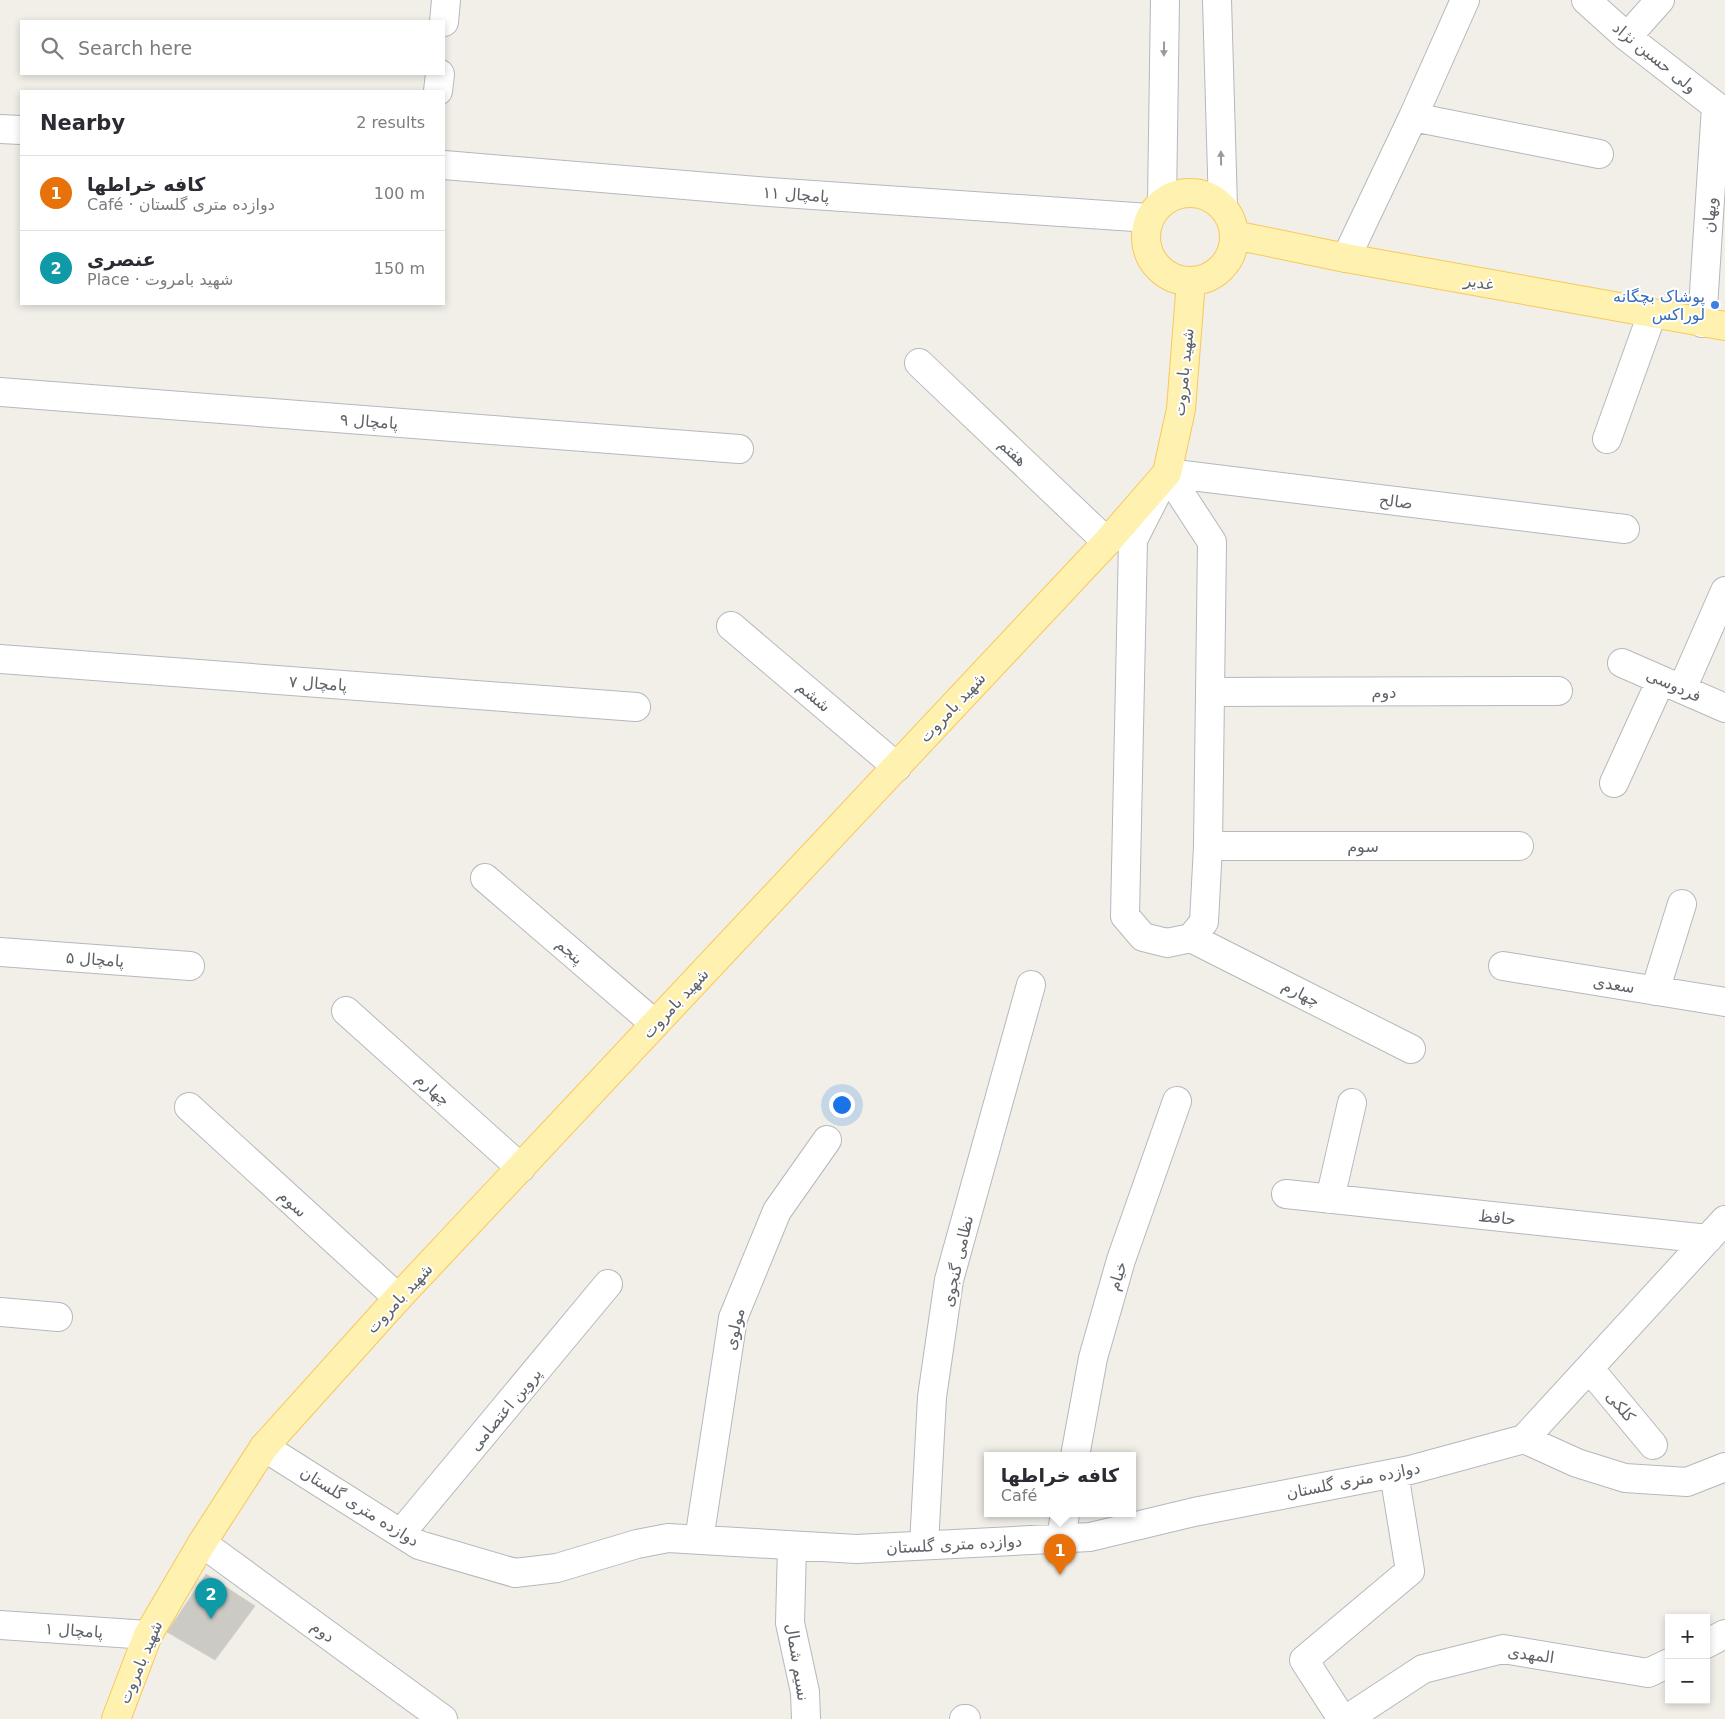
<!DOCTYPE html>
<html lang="en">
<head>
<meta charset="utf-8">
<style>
  :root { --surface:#fff; --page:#f7f7f7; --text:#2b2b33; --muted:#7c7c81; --line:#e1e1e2; --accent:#d93025 }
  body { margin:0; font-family:"DejaVu Sans",Vazirmatn,sans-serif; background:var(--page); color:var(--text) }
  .controls { position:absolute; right:15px; bottom:15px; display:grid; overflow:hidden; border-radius:0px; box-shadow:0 2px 8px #0003 }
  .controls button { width:45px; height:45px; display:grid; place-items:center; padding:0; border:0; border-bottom:1px solid var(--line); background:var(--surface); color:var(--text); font:25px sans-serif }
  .you { position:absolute; left:841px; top:1104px; width:18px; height:18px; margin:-12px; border:4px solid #fff; border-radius:50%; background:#1a73e8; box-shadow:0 0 0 8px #1a73e833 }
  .badge { display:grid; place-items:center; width:32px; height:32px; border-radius:50%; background:var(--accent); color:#fff; font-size:16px; font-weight:700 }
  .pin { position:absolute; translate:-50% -41px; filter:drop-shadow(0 1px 2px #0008) }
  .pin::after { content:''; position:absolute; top:26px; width:18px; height:15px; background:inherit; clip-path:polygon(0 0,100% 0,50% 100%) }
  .popup { position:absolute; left:984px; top:1452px; width:152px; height:65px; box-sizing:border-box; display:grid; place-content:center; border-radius:0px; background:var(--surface); filter:drop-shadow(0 1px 4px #0005); font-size:16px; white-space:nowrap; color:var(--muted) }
  .popup b { font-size:19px; color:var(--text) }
  .popup::after { content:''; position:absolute; left:50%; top:100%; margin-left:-10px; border:10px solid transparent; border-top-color:var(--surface) }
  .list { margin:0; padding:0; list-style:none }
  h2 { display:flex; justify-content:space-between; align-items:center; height:65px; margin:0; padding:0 20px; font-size:21px }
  h2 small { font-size:16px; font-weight:400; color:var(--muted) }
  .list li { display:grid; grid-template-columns:32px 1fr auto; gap:15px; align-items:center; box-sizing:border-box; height:75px; padding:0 20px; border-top:1px solid var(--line) }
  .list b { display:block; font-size:19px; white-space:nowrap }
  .list p { margin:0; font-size:16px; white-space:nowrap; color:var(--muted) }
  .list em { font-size:16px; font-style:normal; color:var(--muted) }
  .icon { flex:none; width:28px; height:28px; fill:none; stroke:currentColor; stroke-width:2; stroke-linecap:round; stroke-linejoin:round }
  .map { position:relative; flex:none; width:1725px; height:1719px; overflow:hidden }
  .search { position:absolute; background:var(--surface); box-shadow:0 2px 8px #0003; left:20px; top:20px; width:425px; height:55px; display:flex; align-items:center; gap:12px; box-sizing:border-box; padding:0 18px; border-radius:0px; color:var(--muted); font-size:19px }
  .panel { position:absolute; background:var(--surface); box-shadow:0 2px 8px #0003; left:20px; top:90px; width:425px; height:215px; border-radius:0px }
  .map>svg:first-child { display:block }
  .building { fill:#cccac5; stroke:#d6d1c5 }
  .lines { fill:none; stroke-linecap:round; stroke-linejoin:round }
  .minor-casing { stroke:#b5b8bc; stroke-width:30 }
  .major-casing { stroke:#f7c95b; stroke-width:30 }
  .minor { stroke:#fff; stroke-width:28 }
  .major { stroke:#fff1af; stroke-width:28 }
  .oneway { fill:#979a9d }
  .shop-dot { fill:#3f7fe0; stroke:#fff; stroke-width:2 }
  .labels { text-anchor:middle; stroke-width:4; stroke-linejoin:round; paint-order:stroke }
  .street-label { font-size:16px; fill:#5f6368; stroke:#fff }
  .shop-label { font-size:16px; fill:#366cbe; stroke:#fff; text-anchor:end }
</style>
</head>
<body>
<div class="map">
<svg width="1725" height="1719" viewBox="0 0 1725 1719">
  <rect width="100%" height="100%" fill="#f1efe8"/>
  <!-- building -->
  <path class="building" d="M 206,1574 L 255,1606 L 215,1660 L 167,1632 Z"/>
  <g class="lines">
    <!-- minor casing -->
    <g class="minor-casing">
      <path id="minor" d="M 1217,0 L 1223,207
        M 1586,0 L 1627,37 L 1725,113
        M 444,22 L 446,0
        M 1627,37 L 1660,0
        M 438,91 L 440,74
        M 1413,117 L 1599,154
        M 0,129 L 21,130
        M 444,165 L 769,192 L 1149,218
        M 1162,202 L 1165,0
        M 1346,258 L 1413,117 L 1465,0
        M 1702,323 L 1716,107
        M 919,363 L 1107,542
        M 0,392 L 739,449
        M 1607,439 L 1652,314
        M 1167,473 L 1212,542 L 1208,846 L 1204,922 L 1191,938 L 1167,943 L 1143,937 L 1125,916 L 1133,540 Z
        M 1167,473 L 1625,529
        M 731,626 L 897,767
        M 0,659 L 636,707
        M 1622,663 L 1725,708
        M 1682,689 L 1725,591
        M 1210,692 L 1558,691
        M 1614,783 L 1661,680
        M 1208,846 L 1519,846
        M 485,878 L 655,1024
        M 1191,938 L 1411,1049
        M 0,952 L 190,966
        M 1503,966 L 1725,1002
        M 1655,991 L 1682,904
        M 346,1011 L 521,1168
        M 189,1107 L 398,1298
        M 1286,1194 L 1708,1239
        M 1330,1199 L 1352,1103
        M 0,1312 L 58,1317
        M 1589,1368 L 1653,1445
        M 1524,1439 L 1577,1463 L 1625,1478 L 1687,1482 L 1725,1467
        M 264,1447 L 419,1545 L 515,1573 L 557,1568 L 637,1544 L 668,1538 L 856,1549 L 1090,1537 L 1194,1512 L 1410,1470 L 1524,1439 L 1725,1220
        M 1075,1456 L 1093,1358 L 1121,1260 L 1177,1101
        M 401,1533 L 608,1284
        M 1061,1538 L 1065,1514
        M 699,1540 L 733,1318 L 777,1211 L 827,1140
        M 202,1543 L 443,1719
        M 924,1545 L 932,1397 L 949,1280 L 1031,985
        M 792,1546 L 790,1623 L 805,1692 L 806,1719
        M 0,1625 L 148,1635
        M 1706,1644 L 1725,1634
        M 964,1719 L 966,1719
        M 1342,1719 L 1304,1660 L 1410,1571 L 1394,1473
        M 1347,1719 L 1423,1669 L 1503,1649 L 1648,1673 L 1669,1663"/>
    </g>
    <!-- major casing -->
    <g class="major-casing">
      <path id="major" d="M1146 237a44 44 0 1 1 88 0a44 44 0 1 1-88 0Z
        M 1234,235 L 1346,258 L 1725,326
        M 116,1719 L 148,1635 L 202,1543 L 264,1447 L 398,1298 L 1107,542 L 1167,473 L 1181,409 L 1191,281"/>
    </g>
    <!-- minor -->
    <use href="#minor" class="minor"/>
    <!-- major -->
    <use href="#major" class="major"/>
  </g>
  <!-- one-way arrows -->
  <defs><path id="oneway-solid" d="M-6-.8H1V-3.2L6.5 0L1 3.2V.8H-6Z" transform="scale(1.25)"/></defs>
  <g class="oneway">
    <use href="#oneway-solid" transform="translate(1164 49) rotate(91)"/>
    <use href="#oneway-solid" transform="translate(1221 158) rotate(-91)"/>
  </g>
  <!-- markers -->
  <circle class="shop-dot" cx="1715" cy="305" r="5"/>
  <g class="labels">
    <!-- street labels -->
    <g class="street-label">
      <text transform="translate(1655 57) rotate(39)" y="6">ولی حسین نژاد</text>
      <text transform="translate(796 194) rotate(4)" y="6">پامچال ۱۱</text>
      <text transform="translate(1709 215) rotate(-86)" y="6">ویهان</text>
      <text transform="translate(1479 282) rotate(10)" y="6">غدیر</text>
      <text transform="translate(1183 372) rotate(-84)" y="6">شهید بامروت</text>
      <text transform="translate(369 421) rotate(4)" y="6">پامچال ۹</text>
      <text transform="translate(1013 452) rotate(43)" y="6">هفتم</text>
      <text transform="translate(1396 501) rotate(7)" y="6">صالح</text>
      <text transform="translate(318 683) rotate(4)" y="6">پامچال ۷</text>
      <text transform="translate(1674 685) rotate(24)" y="6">فردوسی</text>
      <text x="1384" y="698">دوم</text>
      <text transform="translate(814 696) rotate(40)" y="6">ششم</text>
      <text transform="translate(952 707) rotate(-47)" y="6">شهید بامروت</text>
      <text x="1363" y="852">سوم</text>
      <text transform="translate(570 951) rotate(41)" y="6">پنجم</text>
      <text transform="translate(95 959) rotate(4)" y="6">پامچال ۵</text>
      <text transform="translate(1614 984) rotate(9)" y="6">سعدی</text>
      <text transform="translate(1301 993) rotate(27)" y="6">چهارم</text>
      <text transform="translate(675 1003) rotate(-47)" y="6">شهید بامروت</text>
      <text transform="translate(433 1089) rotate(42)" y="6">چهارم</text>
      <text transform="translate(293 1203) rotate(43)" y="6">سوم</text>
      <text transform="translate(1497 1217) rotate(6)" y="6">حافظ</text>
      <text transform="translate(957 1261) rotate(-77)" y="6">نظامی گنجوی</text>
      <text transform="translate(1117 1276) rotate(-73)" y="6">خیام</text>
      <text transform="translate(399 1298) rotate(-47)" y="6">شهید بامروت</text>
      <text transform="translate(734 1329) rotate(-77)" y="6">مولوی</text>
      <text transform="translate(1621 1406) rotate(50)" y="6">کلکی</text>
      <text transform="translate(505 1409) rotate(-50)" y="6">پروین اعتصامی</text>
      <text transform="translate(1353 1480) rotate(-11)" y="6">دوازده متری گلستان</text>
      <text transform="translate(360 1506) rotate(32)" y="6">دوازده متری گلستان</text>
      <text transform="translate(954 1544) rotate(-3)" y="6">دوازده متری گلستان</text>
      <text transform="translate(74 1630) rotate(4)" y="6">پامچال ۱</text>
      <text transform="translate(323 1631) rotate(36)" y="6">دوم</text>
      <text transform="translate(1531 1654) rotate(8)" y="6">المهدی</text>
      <text transform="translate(140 1662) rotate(-67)" y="6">شهید بامروت</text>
      <text transform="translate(798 1662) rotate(81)" y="6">نسیم شمال</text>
    </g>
    <!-- shop labels -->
    <g class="shop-label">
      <text x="1705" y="302">پوشاک بچگانه<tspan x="1705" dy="18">لوراکس</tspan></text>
    </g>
  </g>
</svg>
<div class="controls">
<button>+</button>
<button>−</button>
</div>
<div class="you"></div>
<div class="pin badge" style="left:1060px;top:1575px;background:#e8710a">1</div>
<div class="popup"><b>کافه خراطها</b>Café</div>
<div class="pin badge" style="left:211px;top:1619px;background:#0f9aa8">2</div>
<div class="search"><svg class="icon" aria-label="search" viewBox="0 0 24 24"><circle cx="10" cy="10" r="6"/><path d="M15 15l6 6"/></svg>Search here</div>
<section class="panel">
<h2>Nearby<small>2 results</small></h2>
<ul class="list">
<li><span class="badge" style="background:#e8710a">1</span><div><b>کافه خراطها</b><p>Café · دوازده متری گلستان</p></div><em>100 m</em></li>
<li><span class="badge" style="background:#0f9aa8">2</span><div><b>عنصری</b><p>Place · شهید بامروت</p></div><em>150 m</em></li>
</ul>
</section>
</div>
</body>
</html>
